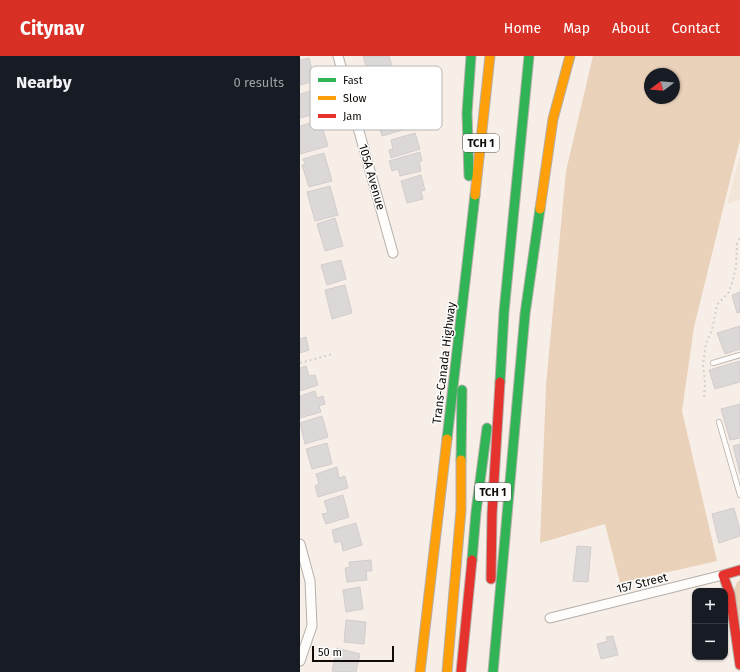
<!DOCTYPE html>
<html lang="en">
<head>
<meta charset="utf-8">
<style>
  :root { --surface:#171b24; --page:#242831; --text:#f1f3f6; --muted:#9ea1a6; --line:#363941; --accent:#d93025 }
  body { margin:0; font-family:"Fira Sans",sans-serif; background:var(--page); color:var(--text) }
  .controls { position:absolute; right:12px; bottom:12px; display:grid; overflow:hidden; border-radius:8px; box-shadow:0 1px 3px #0004 }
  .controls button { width:36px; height:36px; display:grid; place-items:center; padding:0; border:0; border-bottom:1px solid var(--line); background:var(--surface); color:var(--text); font:20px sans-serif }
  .compass { position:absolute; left:344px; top:12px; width:36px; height:36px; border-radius:50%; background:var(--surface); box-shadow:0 1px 3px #0004; rotate:254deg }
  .scale { position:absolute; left:12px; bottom:10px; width:82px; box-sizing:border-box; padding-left:4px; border:2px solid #100b07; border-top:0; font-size:11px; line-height:14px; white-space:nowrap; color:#100b07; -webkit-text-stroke:3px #fefefe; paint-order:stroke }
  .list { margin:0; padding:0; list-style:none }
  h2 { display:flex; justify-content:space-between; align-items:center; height:52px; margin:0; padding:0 16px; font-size:17px }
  h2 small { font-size:13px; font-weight:400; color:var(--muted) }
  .map { position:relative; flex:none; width:440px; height:616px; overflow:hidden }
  header { display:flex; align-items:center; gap:24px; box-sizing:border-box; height:56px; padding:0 20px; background:var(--accent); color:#fff }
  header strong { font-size:19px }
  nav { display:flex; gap:22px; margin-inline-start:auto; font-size:14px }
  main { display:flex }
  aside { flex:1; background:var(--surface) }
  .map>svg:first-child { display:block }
  .built { fill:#f3e5d7 }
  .green { fill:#ead1b9; fill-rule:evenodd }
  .building { fill:#dcd8d7; stroke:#d2cdcd }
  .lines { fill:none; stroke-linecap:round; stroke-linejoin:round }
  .lane-casing { stroke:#b5afa9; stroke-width:6 }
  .street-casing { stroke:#b5afa9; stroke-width:11 }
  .fast-casing { stroke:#b5afa9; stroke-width:11 }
  .slow-casing { stroke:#b5afa9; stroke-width:11 }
  .jam-casing { stroke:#b5afa9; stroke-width:11 }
  .path { stroke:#d2d0ce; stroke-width:2; stroke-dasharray:2 3; stroke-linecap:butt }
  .lane { stroke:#fefdfb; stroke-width:4.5 }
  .street { stroke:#fefdfb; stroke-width:9 }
  .fast { stroke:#30b455; stroke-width:9 }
  .slow { stroke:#ff9f0a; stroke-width:9 }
  .jam { stroke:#e5322d; stroke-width:9 }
  .labels { text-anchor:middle; stroke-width:3; stroke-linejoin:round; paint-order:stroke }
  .shield { fill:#fefefe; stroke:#575451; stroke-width:1 }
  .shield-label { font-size:11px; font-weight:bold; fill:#100b07 }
  .street-label { font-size:12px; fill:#100b07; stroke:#fefefe }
  .key { fill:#fefefe; stroke:#b7b5b4; stroke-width:1 }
  .key-label { font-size:11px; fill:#100b07 }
</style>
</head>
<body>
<header>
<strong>Citynav</strong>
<nav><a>Home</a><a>Map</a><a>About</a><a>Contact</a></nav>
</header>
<main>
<aside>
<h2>Nearby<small>0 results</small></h2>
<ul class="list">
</ul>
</aside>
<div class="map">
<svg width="440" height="616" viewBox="0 0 440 616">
  <rect width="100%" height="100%" fill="#f7efe7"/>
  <!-- built -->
  <path class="built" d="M 440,100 L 440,144 L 427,148 Z"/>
  <!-- green -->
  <path class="green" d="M 293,0 L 440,0 L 440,84 L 394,271 L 382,355 L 417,505 L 320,527 L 305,468 L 240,487 L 246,329 L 266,115 ZM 350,18 L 374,18 L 374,42 L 350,42 Z
    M 440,524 L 440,575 L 434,534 L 437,526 Z"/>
  <!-- building -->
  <path class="building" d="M 63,0 L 89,0 L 92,10 L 68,17 Z
    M 9,2 L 15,25 L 0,29 L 0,4 Z
    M 17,33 L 23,56 L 0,62 L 0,38 Z
    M 109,55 L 113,71 L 82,80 L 77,64 Z
    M 20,64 L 28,90 L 0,98 L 0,70 Z
    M 115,77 L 120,93 L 91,102 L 89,94 L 93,93 L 91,84 Z
    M 120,96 L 122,105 L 119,106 L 121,115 L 100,120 L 98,113 L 92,115 L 89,105 Z
    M 24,97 L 32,125 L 9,131 L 2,109 L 5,108 L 3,103 Z
    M 121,119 L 125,134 L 121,135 L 123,143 L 107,147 L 101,125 Z
    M 30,130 L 38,159 L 15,165 L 7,136 Z
    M 35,162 L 43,190 L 25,195 L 17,168 Z
    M 41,204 L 46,223 L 27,229 L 21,209 Z
    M 45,229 L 52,257 L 32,263 L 25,234 Z
    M 440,236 L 440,256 L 437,257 L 432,239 Z
    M 440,270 L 440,293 L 425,298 L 417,277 Z
    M 6,281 L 9,294 L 0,297 L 0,283 Z
    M 440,305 L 440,326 L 415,333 L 409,314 Z
    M 6,310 L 9,320 L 15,319 L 18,329 L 0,335 L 0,312 Z
    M 15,335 L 17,342 L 23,340 L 25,348 L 19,350 L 21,356 L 0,362 L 0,340 Z
    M 440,348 L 440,382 L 430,384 L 421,353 Z
    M 22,360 L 28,381 L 5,388 L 0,367 Z
    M 27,387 L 32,408 L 12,413 L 6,393 Z
    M 440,388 L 440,418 L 433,390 Z
    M 37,411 L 39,422 L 45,420 L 48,432 L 18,441 L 15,430 L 19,428 L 16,418 Z
    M 43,439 L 49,461 L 26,468 L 22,458 L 28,457 L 24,445 Z
    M 434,452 L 440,474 L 440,480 L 419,487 L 412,458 Z
    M 56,467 L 62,489 L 43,495 L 41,485 L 35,487 L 32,474 Z
    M 277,490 L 291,491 L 288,526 L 273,525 Z
    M 71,504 L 72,515 L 66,515 L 67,524 L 47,526 L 45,512 L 50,511 L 49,506 Z
    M 60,531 L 63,553 L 46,556 L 43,534 Z
    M 46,564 L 66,566 L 64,588 L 44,586 Z
    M 313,580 L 318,599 L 301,603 L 297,588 L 308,585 L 306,581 Z
    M 37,592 L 60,598 L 56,616 L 37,616 L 32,615 Z"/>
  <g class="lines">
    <!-- lane casing -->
    <g class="lane-casing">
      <path id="lane" d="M 413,307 L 440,299
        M 419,366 L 440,439"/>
    </g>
    <!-- street casing -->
    <g class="street-casing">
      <path id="street" d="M 38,0 L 93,197
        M 0,488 L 10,525 L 12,570 L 0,605
        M 250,562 L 423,519"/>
    </g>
    <!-- fast casing -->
    <g class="fast-casing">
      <path id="fast" d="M 169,120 L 167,57 L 171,0
        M 200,326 L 204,256 L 229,0
        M 147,383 L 175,139
        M 161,404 L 162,334
        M 172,504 L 176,456 L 187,372
        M 193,616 L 225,258 L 240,153"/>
    </g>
    <!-- slow casing -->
    <g class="slow-casing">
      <path id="slow" d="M 175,139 L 190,0
        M 240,153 L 253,63 L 270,0
        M 120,616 L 147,383
        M 147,616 L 161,454 L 161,404"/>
    </g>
    <!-- jam casing -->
    <g class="jam-casing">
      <path id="jam" d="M 440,514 L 423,519 L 430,538 L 440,609
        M 191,523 L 192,458 L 200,326
        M 161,616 L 172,504"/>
    </g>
    <!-- path -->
    <path class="path" d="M 0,307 L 33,298
      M 404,341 L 405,326 L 403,309 L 406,287 L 412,274 L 417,249 L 429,236 L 432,227 L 436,211 L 437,188 L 440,182"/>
    <!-- lane -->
    <use href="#lane" class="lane"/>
    <!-- street -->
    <use href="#street" class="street"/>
    <!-- fast -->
    <use href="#fast" class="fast"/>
    <!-- slow -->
    <use href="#slow" class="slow"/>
    <!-- jam -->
    <use href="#jam" class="jam"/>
  </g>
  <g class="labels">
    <!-- shield labels -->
    <g class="shield">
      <rect x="163" y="78" width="36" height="18" rx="3"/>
      <rect x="175" y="427" width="36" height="18" rx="3"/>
    </g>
    <g class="shield-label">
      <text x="181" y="91">TCH 1</text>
      <text x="193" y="440">TCH 1</text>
    </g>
    <!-- street labels -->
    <g class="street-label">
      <text transform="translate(72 121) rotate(74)" y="4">105A Avenue</text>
      <text transform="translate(144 307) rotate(-83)" y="4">Trans-Canada Highway</text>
      <text transform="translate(342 527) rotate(-14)" y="4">157 Street</text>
    </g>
  </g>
  <!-- legend -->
  <rect x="10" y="10" width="132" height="64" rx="6" class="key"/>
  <rect x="18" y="22" width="18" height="4" fill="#30b455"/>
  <rect x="18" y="40" width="18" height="4" fill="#ff9f0a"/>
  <rect x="18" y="58" width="18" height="4" fill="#e5322d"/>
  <g class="key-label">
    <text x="43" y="28">Fast</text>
    <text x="43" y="46">Slow</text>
    <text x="43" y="64">Jam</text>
  </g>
</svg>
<div class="controls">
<button>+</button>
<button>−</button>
</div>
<svg class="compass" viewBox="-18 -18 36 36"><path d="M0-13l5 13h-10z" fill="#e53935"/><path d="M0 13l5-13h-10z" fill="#9ea1a6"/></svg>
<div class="scale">50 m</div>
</div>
</main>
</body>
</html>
